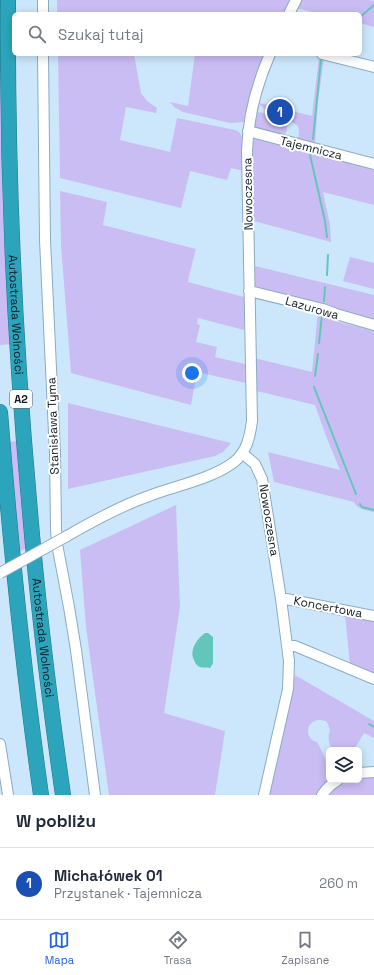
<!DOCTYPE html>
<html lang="pl">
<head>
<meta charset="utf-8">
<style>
  :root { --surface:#fff; --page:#f6f6f7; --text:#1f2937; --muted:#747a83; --line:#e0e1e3; --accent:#2563eb }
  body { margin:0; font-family:"Space Grotesk",sans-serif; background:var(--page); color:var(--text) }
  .controls { position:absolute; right:12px; bottom:12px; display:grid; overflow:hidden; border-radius:6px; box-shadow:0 2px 10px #0003 }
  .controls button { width:36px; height:36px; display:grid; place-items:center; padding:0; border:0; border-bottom:1px solid var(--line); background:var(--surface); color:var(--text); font:20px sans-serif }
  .you { position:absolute; left:192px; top:373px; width:14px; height:14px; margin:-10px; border:3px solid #fff; border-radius:50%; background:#1a73e8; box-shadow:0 0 0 6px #1a73e833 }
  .badge { display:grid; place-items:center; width:26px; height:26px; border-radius:50%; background:var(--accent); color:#fff; font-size:13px; font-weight:700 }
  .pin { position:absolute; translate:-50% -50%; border:2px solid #fff; box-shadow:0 1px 4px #0006 }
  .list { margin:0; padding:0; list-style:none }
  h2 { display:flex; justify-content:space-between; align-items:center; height:52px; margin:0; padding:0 16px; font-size:17px }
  h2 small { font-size:13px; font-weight:400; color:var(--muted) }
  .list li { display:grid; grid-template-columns:26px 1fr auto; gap:12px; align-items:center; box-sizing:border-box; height:72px; padding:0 16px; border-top:1px solid var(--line) }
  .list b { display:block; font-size:15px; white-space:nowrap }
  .list p { margin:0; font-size:13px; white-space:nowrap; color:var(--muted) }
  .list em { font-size:13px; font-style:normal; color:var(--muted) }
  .icon { flex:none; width:22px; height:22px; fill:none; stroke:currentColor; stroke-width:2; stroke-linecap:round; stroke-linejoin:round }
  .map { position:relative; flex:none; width:374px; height:795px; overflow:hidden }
  .search { position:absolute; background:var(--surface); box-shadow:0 2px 10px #0003; left:12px; right:12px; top:12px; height:44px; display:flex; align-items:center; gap:10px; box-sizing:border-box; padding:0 14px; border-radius:6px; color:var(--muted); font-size:15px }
  .sheet { height:124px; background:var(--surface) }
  nav { display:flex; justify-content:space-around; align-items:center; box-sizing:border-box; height:56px; border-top:1px solid var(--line); background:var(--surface); font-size:11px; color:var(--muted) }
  nav a { display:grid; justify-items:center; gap:2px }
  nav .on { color:var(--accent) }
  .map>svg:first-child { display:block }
  .green { fill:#cabdf4 }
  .water { fill:#62c6bb }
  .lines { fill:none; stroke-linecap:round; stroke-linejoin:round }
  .stream { stroke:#62c6bb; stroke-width:2 }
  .minor-casing { stroke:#8babc3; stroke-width:12 }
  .highway-casing { stroke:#227587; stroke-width:16 }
  .minor { stroke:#fff; stroke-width:10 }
  .highway { stroke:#2ca5bc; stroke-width:15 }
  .minor-bridge-casing { stroke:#8babc3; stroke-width:12; stroke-linecap:butt }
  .minor-bridge { stroke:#fff; stroke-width:10 }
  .labels { text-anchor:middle; stroke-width:4; stroke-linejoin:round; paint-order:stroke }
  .shield { fill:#fff; stroke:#586066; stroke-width:1 }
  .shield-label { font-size:11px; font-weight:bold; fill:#101c25 }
  .street-label { font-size:12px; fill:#101c25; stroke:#fff }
</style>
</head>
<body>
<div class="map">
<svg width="374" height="795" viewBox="0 0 374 795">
  <rect width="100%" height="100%" fill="#cce7fb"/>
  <!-- green -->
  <path class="green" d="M 0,0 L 3,0 L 13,344 L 0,345 Z
    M 57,0 L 291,0 L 283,14 L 57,14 Z
    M 300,0 L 368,0 L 374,1 L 374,27 L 360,23 L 360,14 L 321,14 L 296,8 Z
    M 58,54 L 134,54 L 141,93 L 147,101 L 157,108 L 156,113 L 126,107 L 120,140 L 170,152 L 177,118 L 235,130 L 239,132 L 242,137 L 244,171 L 231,168 L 227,180 L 190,171 L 181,208 L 60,178 Z
    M 195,54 L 265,54 L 260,66 L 244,122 L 230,123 L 183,112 L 174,107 L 170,102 L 188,106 Z
    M 319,57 L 324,58 L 318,102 L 315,144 L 297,139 C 300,135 299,131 298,126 L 293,123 L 290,120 L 290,118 L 282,115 L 283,112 L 277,110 L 276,112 L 269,109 L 267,111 L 260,105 L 260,103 L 312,116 Z
    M 258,112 L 263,113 L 287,126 L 287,131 L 284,136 L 255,130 L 253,120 L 255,115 Z
    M 255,138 L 374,168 L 374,205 L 323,192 L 330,225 L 331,242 L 254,221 L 251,145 Z
    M 60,191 L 107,202 L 103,225 L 196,249 L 189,276 L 188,282 L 244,297 L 244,330 L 198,318 L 197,324 L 200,325 L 196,342 L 217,347 L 215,357 L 245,364 L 246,383 L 197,372 L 191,405 L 71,373 L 61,245 Z
    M 350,257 L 374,263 L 374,289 L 343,281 Z
    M 255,266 L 374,295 L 374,321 L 255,288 Z
    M 318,311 L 326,313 L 335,321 L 374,331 L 374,512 C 366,510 358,510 354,502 L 274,482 L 268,452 L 340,470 L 326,436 L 315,405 L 261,392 L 254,391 L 254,358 L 312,372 Z
    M 68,403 L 231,443 L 223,452 L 215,456 L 68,489 Z
    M 19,441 L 28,547 L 17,553 L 7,442 Z
    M 176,505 L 180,607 L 164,713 L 225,731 L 215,795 L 109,795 L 86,627 L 80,550 Z
    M 345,615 L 374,621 L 374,674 L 350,665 Z
    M 295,675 L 374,721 L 374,738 L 364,733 L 354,750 L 332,750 C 329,743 327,738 330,730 L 327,722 C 309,713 300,737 317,742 C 325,755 329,767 327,783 L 324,785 L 316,795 L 267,795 Z
    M 367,777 L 374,777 L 374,795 L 327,795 C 338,784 343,780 359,780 L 359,778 Z"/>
  <!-- water -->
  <path class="water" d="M 205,633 L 208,633 L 213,637 L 213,663 L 212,665 L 210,668 C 207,667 203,668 200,667 C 197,666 195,663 194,660 C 189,650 197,639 205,633 Z"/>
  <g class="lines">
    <!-- stream -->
    <path class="stream" d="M 360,17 L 374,5
      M 313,139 L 321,59
      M 310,155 L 325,221 L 327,237
      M 327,275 L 328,255
      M 324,301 L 325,287
      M 319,343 L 322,315
      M 315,376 L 318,354
      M 314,387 L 356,494
      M 360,504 L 362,507 L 374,510
      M 369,724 L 374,727"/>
    <!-- minor casing -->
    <g class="minor-casing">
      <path id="minor" d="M 43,0 L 43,14
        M 289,14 L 296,0
        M 43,54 L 45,240 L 55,454 L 56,529 L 57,544 L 69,607 L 76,650 L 95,795
        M 322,54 L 374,67
        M 248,131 L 374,164
        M 249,291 L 323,309 L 336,314 L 374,325
        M 242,453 L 255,464 L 262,479 L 281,599 L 289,661 L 288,689 L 264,795
        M 67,536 C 93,521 120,506 149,496 C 175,486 212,479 234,462 C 247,452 250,436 252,421 L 247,151 C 248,116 256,86 270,54
        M 281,599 L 286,599 L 374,616
        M 287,646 L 295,646 L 374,679
        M 0,744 L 8,795
        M 359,773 L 374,772
        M 322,795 C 326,789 331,784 338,780"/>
    </g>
    <!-- highway casing -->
    <g class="highway-casing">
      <g id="highway">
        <path id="s1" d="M 8,0 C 7,167 14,334 29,500 C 37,599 49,697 63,795"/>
        <path d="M 0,412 C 10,540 23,668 41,795"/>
      </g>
    </g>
    <!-- minor -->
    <use href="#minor" class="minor"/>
    <!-- highway -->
    <use href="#highway" class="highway"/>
    <!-- minor-bridge casing -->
    <g class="minor-bridge-casing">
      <path id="minor-bridge" d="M 0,573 L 67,536"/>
    </g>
    <!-- minor-bridge -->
    <use href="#minor-bridge" class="minor-bridge"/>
  </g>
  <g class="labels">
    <!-- shield labels -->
    <rect class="shield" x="10" y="390" width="22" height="18" rx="3"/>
    <g class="shield-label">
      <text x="21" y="403">A2</text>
    </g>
    <!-- street labels -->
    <g class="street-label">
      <text transform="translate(311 148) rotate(14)" y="4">Tajemnicza</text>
      <text transform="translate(248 194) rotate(-91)" y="4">Nowoczesna</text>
      <text transform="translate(312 308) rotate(16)" y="4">Lazurowa</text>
      <text dy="4" stroke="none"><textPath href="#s1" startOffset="315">Autostrada Wolności</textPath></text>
      <text transform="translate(53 426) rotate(-92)" y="4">Stanisława Tyma</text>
      <text transform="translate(269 520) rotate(81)" y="4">Nowoczesna</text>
      <text transform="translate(328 607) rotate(11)" y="4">Koncertowa</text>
      <text dy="4" stroke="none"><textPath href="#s1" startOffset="639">Autostrada Wolności</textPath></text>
    </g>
  </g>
</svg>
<div class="controls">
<button><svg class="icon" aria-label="layers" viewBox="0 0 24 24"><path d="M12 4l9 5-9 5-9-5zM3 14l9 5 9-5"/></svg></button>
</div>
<div class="you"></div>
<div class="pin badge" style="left:280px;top:112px;background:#1a4fb4">1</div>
<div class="search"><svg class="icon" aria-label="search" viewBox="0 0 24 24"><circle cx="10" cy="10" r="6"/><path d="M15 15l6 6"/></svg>Szukaj tutaj</div>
</div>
<section class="sheet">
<h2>W pobliżu<small></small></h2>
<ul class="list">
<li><span class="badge" style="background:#1a4fb4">1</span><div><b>Michałówek 01</b><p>Przystanek · Tajemnicza</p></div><em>260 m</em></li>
</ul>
</section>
<nav>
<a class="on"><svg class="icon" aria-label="map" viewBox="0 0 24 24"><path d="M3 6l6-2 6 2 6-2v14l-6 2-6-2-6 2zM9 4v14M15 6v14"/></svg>Mapa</a>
<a><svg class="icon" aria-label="directions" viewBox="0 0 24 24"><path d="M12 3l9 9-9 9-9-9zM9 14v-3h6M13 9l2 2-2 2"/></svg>Trasa</a>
<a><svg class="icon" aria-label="saved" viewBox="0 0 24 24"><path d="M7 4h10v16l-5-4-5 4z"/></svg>Zapisane</a>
</nav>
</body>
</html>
